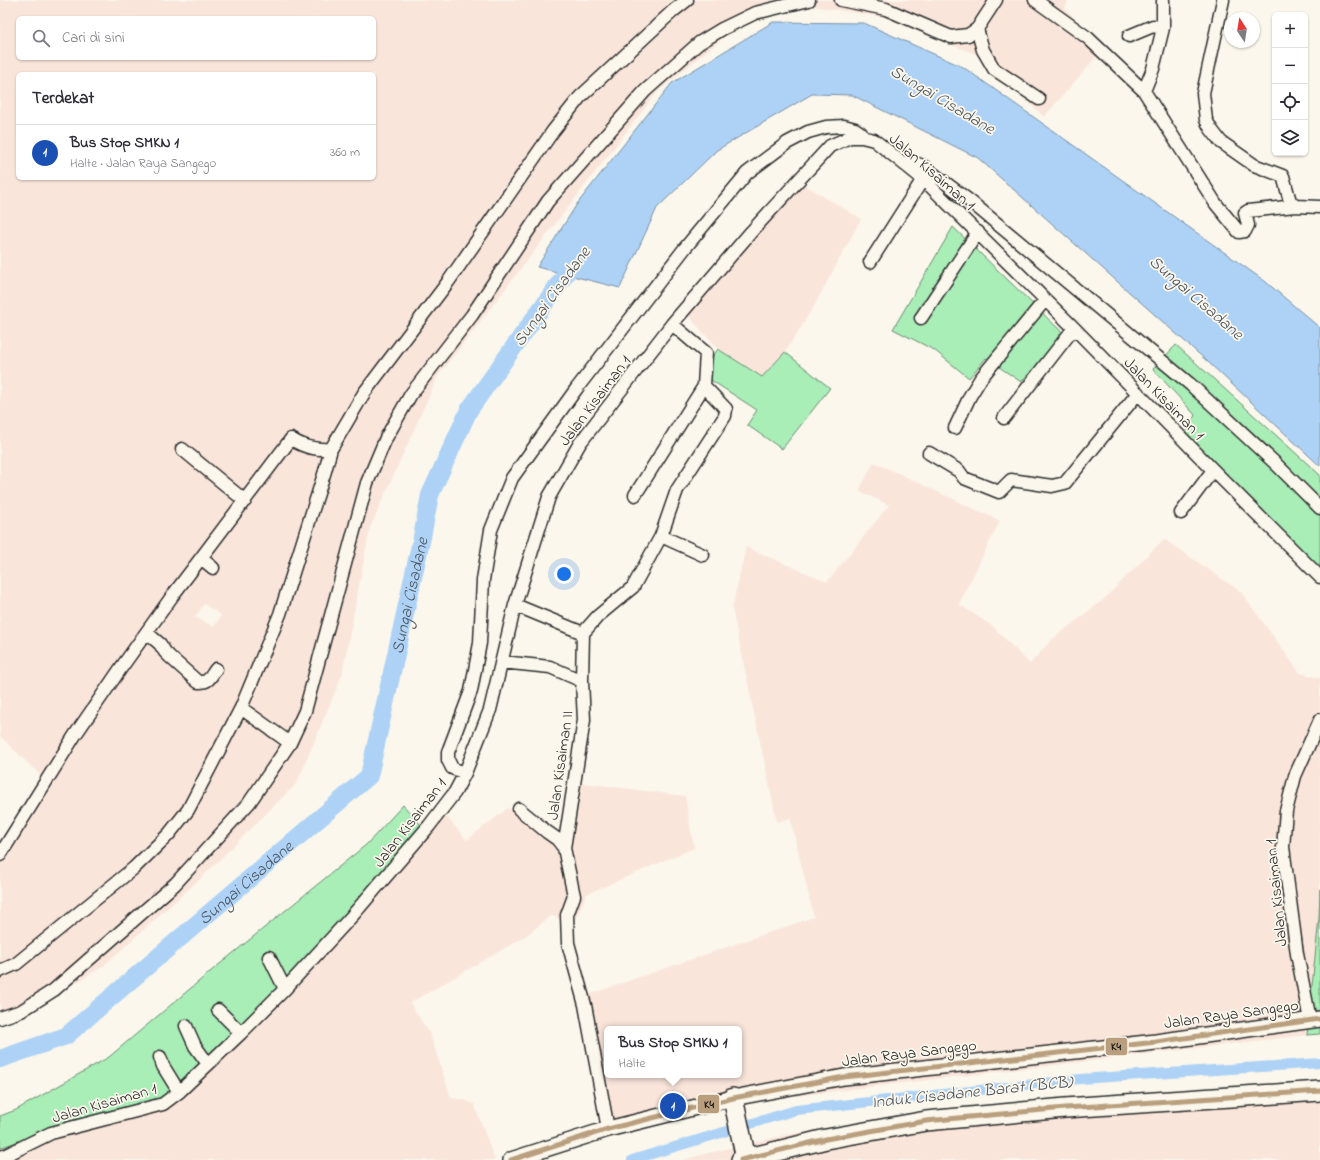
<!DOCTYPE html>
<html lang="id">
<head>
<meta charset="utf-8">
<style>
  :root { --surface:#fff; --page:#f2f2f3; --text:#2b2b33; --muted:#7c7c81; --line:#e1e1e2; --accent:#0f766e }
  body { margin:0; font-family:"Indie Flower",sans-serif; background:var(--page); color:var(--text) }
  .controls { position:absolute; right:12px; top:12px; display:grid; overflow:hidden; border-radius:6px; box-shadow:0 1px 3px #0004 }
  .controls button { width:36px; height:36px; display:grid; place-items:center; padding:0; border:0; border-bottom:1px solid var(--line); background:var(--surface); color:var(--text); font:20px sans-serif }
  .compass { position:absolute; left:1224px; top:12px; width:36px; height:36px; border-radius:50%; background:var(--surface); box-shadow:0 1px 3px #0004; rotate:348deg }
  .you { position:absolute; left:564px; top:574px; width:14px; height:14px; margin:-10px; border:3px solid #fff; border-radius:50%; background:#1a73e8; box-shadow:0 0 0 6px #1a73e833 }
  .badge { display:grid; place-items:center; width:26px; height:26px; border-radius:50%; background:var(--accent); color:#fff; font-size:13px; font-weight:700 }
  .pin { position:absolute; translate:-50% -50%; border:2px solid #fff; box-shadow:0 1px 4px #0006 }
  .popup { position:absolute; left:604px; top:1026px; width:138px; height:52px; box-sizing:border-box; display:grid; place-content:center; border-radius:6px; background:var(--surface); filter:drop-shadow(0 1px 3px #0005); font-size:13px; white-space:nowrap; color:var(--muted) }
  .popup b { font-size:15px; color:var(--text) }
  .popup::after { content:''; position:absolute; left:50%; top:100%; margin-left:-8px; border:8px solid transparent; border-top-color:var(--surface) }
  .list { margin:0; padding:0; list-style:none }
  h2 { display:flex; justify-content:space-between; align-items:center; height:52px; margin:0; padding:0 16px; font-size:17px }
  h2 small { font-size:13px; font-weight:400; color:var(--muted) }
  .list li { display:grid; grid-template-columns:26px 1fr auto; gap:12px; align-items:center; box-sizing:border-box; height:56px; padding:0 16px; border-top:1px solid var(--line) }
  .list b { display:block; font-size:15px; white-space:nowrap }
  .list p { margin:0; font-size:13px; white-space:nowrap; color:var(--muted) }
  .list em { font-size:13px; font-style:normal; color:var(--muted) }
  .icon { flex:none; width:22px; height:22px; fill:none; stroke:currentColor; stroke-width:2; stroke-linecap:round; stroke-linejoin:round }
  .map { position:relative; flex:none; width:1320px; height:1160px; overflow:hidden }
  .search { position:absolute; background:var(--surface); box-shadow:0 1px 3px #0004; left:16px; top:16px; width:360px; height:44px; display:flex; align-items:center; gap:10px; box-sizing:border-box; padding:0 14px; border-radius:6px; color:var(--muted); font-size:15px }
  .panel { position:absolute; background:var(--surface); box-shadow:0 1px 3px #0004; left:16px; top:72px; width:360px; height:108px; border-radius:6px }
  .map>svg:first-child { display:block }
  .built { fill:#fae5db; fill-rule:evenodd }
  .green { fill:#a9edb7; stroke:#6a8c71 }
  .water { fill:#add2f6; stroke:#798fa5 }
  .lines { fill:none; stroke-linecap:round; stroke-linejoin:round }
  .canal { stroke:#add2f6; stroke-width:10 }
  .river { stroke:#add2f6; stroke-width:18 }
  .minor-casing { stroke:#2b2b2b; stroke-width:15 }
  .tertiary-casing { stroke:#2b2b2b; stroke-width:18 }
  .primary-casing { stroke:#2b2b2b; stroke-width:22 }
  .minor { stroke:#fbf7ec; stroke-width:12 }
  .tertiary { stroke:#fbf7ec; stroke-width:15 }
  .primary { stroke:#fbf7ec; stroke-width:19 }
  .bus-1-casing { stroke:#fbf7ec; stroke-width:8 }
  .bus-1 { stroke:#b99f7d; stroke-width:5 }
  .labels { text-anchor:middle; stroke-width:3.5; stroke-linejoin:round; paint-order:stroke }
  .street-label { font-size:16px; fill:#2b2b2b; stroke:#fbf7ec }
  .water-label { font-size:17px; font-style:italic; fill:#4c555e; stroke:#fbf7ec }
  .line-badge { stroke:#fbf7ec; stroke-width:1.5 }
  .pale-badge-label { font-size:11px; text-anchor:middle; font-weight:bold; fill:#111 }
</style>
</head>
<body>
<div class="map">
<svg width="1320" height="1160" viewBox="0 0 1320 1160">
  <rect width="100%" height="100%" fill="#fbf7ec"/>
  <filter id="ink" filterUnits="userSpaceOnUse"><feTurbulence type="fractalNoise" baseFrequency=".025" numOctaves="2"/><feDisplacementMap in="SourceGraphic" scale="8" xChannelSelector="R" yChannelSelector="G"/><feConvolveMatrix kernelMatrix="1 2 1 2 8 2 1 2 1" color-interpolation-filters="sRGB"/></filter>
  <g filter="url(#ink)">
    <!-- built -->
    <path class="built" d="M 0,0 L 1068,0 L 1065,9 L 1104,48 L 1044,117 L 980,56 L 883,17 L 803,5 L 741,23 L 657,92 L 438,376 L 370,528 L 342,675 L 297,783 L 201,878 L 102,967 L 37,1007 L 0,1026 L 0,846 L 40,775 L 0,736 ZM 18,18 L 374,18 L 374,58 L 18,58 ZM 18,74 L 374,74 L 374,178 L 18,178 ZM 204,604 L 221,615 L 214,627 L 195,617 Z
      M 800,182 L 861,219 L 813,308 L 785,352 L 762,377 L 718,349 L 686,313 Z
      M 874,462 L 1000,521 L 959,604 L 992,626 L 1030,664 L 1050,641 L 1103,600 L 1164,539 L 1241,592 L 1300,673 L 1320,678 L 1320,889 L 1319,918 L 1307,1035 L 745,1102 L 606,1128 L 582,997 L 814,917 L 790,818 L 777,822 L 732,608 L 746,547 L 827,582 L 889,505 L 859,491 ZM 607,1029 L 739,1029 L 739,1075 L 607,1075 Z
      M 568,781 L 685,796 L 694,848 L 587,894 L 574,922 L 551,916 L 524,937 L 410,1003 L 430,1034 L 451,1098 L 465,1100 L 474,1104 L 495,1160 L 0,1160 L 0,1148 L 49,1130 L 445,815 L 467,840 L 508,808 L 560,849 Z
      M 1320,1089 L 1320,1160 L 684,1160 L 700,1155 L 795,1133 L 1065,1106 Z"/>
    <!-- green -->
    <path class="green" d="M 953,227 L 1065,335 L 1021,382 L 986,358 L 969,378 L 934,350 L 893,329 Z
      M 1176,345 L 1320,475 L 1320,577 L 1182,441 L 1195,415 L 1153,369 Z
      M 718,349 L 762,377 L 785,352 L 830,388 L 782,449 L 747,425 L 757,410 L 700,373 Z
      M 403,805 L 429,834 L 176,1101 L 49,1130 L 0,1148 L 0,1116 L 16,1110 L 109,1057 L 210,972 L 367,844 Z
      M 1320,889 L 1320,1034 L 1307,1035 L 1319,918 Z"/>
    <!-- water -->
    <path class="water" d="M 773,22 L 864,23 L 963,67 L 1266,282 L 1320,328 L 1320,466 L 1208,362 L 978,158 L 852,95 L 812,94 L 717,150 L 657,208 L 620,288 L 537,267 L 577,204 L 672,83 Z"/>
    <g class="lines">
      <!-- canal -->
      <path class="canal" d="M 632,1160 L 796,1110 L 1080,1079 L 1320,1063"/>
      <!-- river -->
      <path class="river" id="s1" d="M 0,1059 L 66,1036 L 369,776 L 422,537 L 430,495 L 469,410 L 580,254"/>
      <!-- minor casing -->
      <g class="minor-casing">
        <path id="minor" d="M 841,0 L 886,9 L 951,37 L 968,35 L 977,29 L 996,0
          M 1035,0 L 1088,38 L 1144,91 L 1216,204 L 1239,232 L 1245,231 L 1248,225 L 1245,213 L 1248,211 L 1295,206
          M 1223,0 L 1203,93 L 1206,120 L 1211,129 L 1221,142 L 1254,165 L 1283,176 L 1290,201 L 1295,206 L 1320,207
          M 977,29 L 983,50 L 994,69 L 1039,99
          M 1129,36 L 1153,26 L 1163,28
          M 1144,91 L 1153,69 L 1163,28 L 1163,0
          M 904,164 L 912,162 L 923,166 L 971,202 L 1191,385 L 1275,463 L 1320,508
          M 870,262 L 923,179
          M 921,318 L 978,232
          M 1004,418 L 1074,328
          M 955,428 L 970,396 L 981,378 L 1045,300
          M 182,449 L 245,501
          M 929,453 L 959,471 L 964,478 L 999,492 L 1011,480 L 1052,486 L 1065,483 L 1138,393
          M 635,495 L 704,386
          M 1181,513 L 1213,470
          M 661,536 L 703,555
          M 201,558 L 213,568
          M 515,605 L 583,633
          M 147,633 L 160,644 L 165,652 L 170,657 L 198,682 C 209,683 210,677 216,669
          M 502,662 L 550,667 L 582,681
          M 241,708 L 290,743
          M 465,773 L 452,768 L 448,760 L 448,752 L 471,691 L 480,643 L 483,580 L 491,530 L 512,478 L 577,388 L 685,248 L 747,173 L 787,143 L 808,132 L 826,127 L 844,126 L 855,129 L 861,133 L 862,137
          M 519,809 L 547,832 L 557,839 L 564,848
          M 0,855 L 75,735 L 121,668 L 173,595 L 291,439 C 304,447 315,450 331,449
          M 269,957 L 285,989
          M 0,971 L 16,964 L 134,868 L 169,834 L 188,810 L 241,708 L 280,614 L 325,471 L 331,449 L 364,393 L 448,282 L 553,131 L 580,97 L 673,11 L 687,0
          M 218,1010 L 241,1033
          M 0,1018 L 21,1011 L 54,990 L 175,884 L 249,803 L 290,743 L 305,711 L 367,483 L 386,438 L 411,394 L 472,315 L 548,201 L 645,91 L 699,43 L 722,29 L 755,13 L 809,0
          M 1310,1020 L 1297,954 L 1283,847 L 1286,811 L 1295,776 L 1320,720
          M 186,1026 L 195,1046 L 208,1064
          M 160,1057 L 163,1066 L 179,1092
          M 608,1129 L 585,1005 L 568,943 L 567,915 L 574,896 L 564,848 L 584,720 L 582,681 L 583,633 L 598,616 L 633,587 L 661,536 L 677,490 L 725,416 L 726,409 L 704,386 L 706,353 L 672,324
          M 0,1158 L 51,1133 L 163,1104 L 179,1092 L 241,1033 L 285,989 L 352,916 L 429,826 L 455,792 L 465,773 L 490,710 L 515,605 L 549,497 L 580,443 L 672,324 L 751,232 L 830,146 L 850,137 L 862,137 L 874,140 L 923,179 L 1074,328 L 1213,470 L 1320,577"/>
      </g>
      <!-- tertiary casing -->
      <g class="tertiary-casing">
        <path id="tertiary" d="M 511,1160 L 608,1129 L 733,1098 L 844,1077 L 1156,1042 L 1320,1019"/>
      </g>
      <!-- primary casing -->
      <g class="primary-casing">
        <path id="primary" d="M 733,1098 L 746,1159
          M 741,1160 L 826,1139 L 926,1121 L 1065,1108 L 1320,1091"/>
      </g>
      <!-- minor -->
      <use href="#minor" class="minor"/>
      <!-- tertiary -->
      <use href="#tertiary" class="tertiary"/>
      <!-- primary -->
      <use href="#primary" class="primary"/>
      <!-- bus-1 casing -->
      <g class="bus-1-casing">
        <path id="bus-1" d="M 511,1160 L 608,1129 L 733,1098 L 844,1077 L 1156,1042 L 1320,1019
          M 741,1160 L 826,1139 L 926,1121 L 1065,1108 L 1320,1091"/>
      </g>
      <!-- bus-1 -->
      <use href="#bus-1" class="bus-1"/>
    </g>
  </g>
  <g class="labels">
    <!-- street labels -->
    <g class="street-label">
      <text transform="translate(933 171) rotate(41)" y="6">Jalan Kisaiman 1</text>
      <text transform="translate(1165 398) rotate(46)" y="6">Jalan Kisaiman 1</text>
      <text transform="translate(594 400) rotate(-53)" y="6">Jalan Kisaiman 1</text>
      <text transform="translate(559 765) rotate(-82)" y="6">Jalan Kisaiman II</text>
      <text transform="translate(409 822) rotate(-52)" y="6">Jalan Kisaiman 1</text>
      <text transform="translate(1275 893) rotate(-96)" y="6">Jalan Kisaiman 1</text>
      <text transform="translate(1231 1013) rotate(-8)" y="6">Jalan Raya Sangego</text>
      <text transform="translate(909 1052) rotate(-7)" y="6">Jalan Raya Sangego</text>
      <text transform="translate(104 1102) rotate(-16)" y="6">Jalan Kisaiman 1</text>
    </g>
    <!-- water labels -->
    <g class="water-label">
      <text transform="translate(943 99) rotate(31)" y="6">Sungai Cisadane</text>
      <text transform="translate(551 296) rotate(-54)" y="6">Sungai Cisadane</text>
      <text transform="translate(1197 297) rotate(41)" y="6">Sungai Cisadane</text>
      <text dy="6" stroke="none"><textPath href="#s1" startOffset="654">Sungai Cisadane</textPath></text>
      <text dy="6" stroke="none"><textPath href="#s1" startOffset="306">Sungai Cisadane</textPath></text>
      <text transform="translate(972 1091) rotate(-6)" y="6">Induk Cisadane Barat (BCB)</text>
    </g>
  </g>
  <g class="line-badge">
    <rect x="1105" y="1037" width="23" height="19" rx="4" fill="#b99f7d"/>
    <rect x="697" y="1094" width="23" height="20" rx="4" fill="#b99f7d"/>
  </g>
  <g class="pale-badge-label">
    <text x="1116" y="1050">K4</text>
    <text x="709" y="1108">K4</text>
  </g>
</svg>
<div class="controls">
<button>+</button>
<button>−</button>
<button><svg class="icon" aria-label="locate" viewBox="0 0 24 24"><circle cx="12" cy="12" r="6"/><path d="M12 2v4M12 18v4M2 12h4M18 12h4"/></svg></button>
<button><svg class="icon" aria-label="layers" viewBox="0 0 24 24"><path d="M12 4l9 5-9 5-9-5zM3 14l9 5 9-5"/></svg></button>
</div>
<svg class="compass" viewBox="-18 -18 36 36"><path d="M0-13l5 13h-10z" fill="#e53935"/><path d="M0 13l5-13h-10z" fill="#7c7c81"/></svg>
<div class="you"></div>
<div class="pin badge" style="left:673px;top:1106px;background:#1a4fb4">1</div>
<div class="popup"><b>Bus Stop SMKN 1</b>Halte</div>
<div class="search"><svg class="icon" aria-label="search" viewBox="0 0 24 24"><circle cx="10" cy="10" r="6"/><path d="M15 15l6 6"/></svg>Cari di sini</div>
<section class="panel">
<h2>Terdekat<small></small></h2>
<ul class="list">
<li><span class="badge" style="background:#1a4fb4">1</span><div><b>Bus Stop SMKN 1</b><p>Halte · Jalan Raya Sangego</p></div><em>360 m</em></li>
</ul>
</section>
</div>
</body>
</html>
